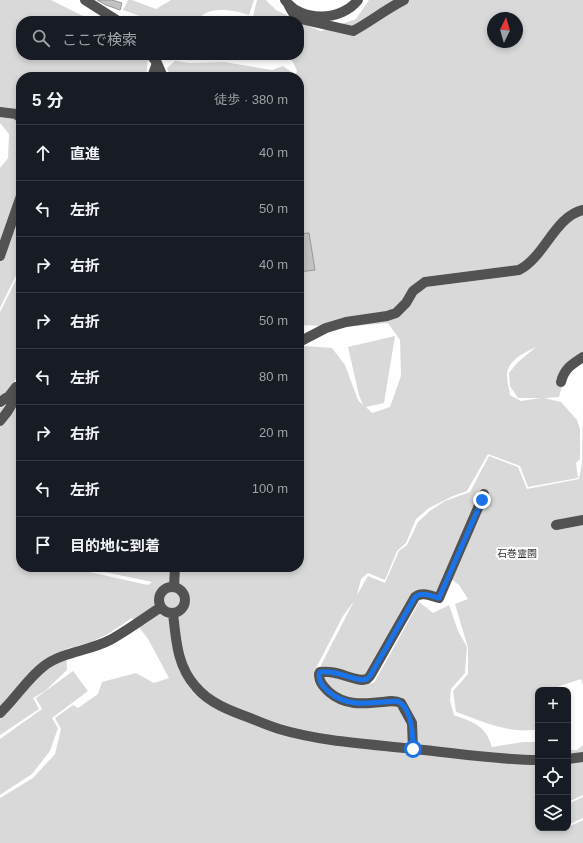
<!DOCTYPE html>
<html lang="ja">
<head>
<meta charset="utf-8">
<style>
  :root { --surface:#171b24; --page:#20242c; --text:#f1f3f6; --muted:#9ea1a6; --line:#363941 }
  body { margin:0; font-family:Arial,"Noto Sans JP",sans-serif; background:var(--page); color:var(--text) }
  .controls { position:absolute; right:12px; bottom:12px; display:grid; overflow:hidden; border-radius:8px; box-shadow:0 2px 6px #0003 }
  .controls button { width:36px; height:36px; display:grid; place-items:center; padding:0; border:0; border-bottom:1px solid var(--line); background:var(--surface); color:var(--text); font:20px sans-serif }
  .compass { position:absolute; left:487px; top:12px; width:36px; height:36px; border-radius:50%; background:var(--surface); box-shadow:0 2px 6px #0003; rotate:5deg }
  .stop { position:absolute; width:12px; height:12px; margin:-9px; border:3px solid #1a73e8; border-radius:50%; background:#fff }
  .stop.end { background:#1a73e8; border-color:#fff; box-shadow:0 1px 4px #0008 }
  .list { margin:0; padding:0; list-style:none }
  h2 { display:flex; justify-content:space-between; align-items:center; height:52px; margin:0; padding:0 16px; font-size:17px }
  h2 small { font-size:13px; font-weight:400; color:var(--muted) }
  .list li { display:grid; grid-template-columns:26px 1fr auto; gap:12px; align-items:center; box-sizing:border-box; height:56px; padding:0 16px; border-top:1px solid var(--line) }
  .list b { display:block; font-size:15px; white-space:nowrap }
  .list em { font-size:13px; font-style:normal; color:var(--muted) }
  .icon { flex:none; width:22px; height:22px; fill:none; stroke:currentColor; stroke-width:2; stroke-linecap:round; stroke-linejoin:round }
  .map { position:relative; flex:none; width:583px; height:843px; overflow:hidden }
  .search { position:absolute; background:var(--surface); box-shadow:0 2px 6px #0003; left:16px; top:16px; width:288px; height:44px; display:flex; align-items:center; gap:10px; box-sizing:border-box; padding:0 14px; border-radius:16px; color:var(--muted); font-size:15px }
  .panel { position:absolute; background:var(--surface); box-shadow:0 2px 6px #0003; left:16px; top:72px; width:288px; height:500px; border-radius:16px }
  .map>svg:first-child { display:block }
  .green { fill:#d9d9d9; fill-rule:evenodd }
  .building { fill:#c2c2c2; stroke:#969696 }
  .lines { fill:none; stroke-linecap:round; stroke-linejoin:round }
  .minor { stroke:#525252; stroke-width:10 }
  .route { stroke:#1a73e8; stroke-width:5 }
  .labels { text-anchor:middle; stroke-width:4; stroke-linejoin:round; paint-order:stroke }
  .park-label { font-size:10px; fill:#303030; stroke:#fff }
</style>
</head>
<body>
<div class="map">
<svg width="583" height="843" viewBox="0 0 583 843">
  <rect width="100%" height="100%" fill="#fff"/>
  <!-- green -->
  <path class="green" d="M 0,0 L 51,0 L 93,21 L 21,21 L 21,55 L 148,55 L 147,70 L 145,77 L 21,77 L 21,265 L 0,308 L 0,168 L 8,158 L 9,134 L 0,123 Z
    M 128,0 L 132,0 L 156,9 L 171,0 L 254,0 L 249,15 C 233,10 208,5 197,21 L 154,21 L 123,10 Z
    M 257,0 L 266,0 L 276,10 L 298,21 L 252,21 Z
    M 369,0 L 583,0 L 583,353 L 563,383 L 559,397 L 544,398 L 561,402 L 577,420 L 580,429 L 580,459 L 576,463 L 578,478 L 528,487 L 520,466 L 488,454 L 467,491 L 453,496 L 429,508 L 416,519 L 406,543 L 397,551 L 385,580 L 368,573 L 361,579 L 357,595 L 368,576 L 385,583 L 399,551 L 407,545 L 418,522 L 431,510 L 445,501 L 470,492 L 489,456 L 518,467 L 527,489 L 579,479 L 582,463 L 583,410 L 583,685 L 581,679 L 557,687 L 557,690 L 538,690 L 538,729 C 511,735 482,721 456,712 L 453,691 L 468,674 L 468,648 L 455,604 L 468,599 L 459,585 L 450,578 L 441,601 L 418,598 L 364,684 L 374,683 L 419,602 L 433,613 L 449,605 L 458,631 L 467,647 L 465,673 L 451,689 L 450,701 L 454,715 C 475,723 485,725 492,747 L 523,742 L 538,742 L 538,828 L 564,829 L 583,820 L 583,843 L 0,843 L 0,798 L 33,778 L 55,754 L 61,729 L 55,718 L 73,705 L 78,708 L 98,694 L 102,682 L 136,673 L 154,683 L 169,678 L 148,639 L 132,618 L 108,634 L 91,642 L 66,649 L 67,670 L 45,691 L 33,698 L 39,709 L 0,735 L 0,408 L 7,404 L 21,402 L 21,567 L 66,567 L 148,585 L 152,582 L 81,567 L 299,567 L 299,350 L 305,346 L 332,348 L 345,365 L 358,400 L 363,405 L 359,395 L 348,347 L 395,336 L 384,403 L 366,407 L 372,413 L 390,407 L 401,376 L 400,340 L 388,323 L 343,327 L 299,325 L 299,77 L 295,77 L 297,71 L 293,62 L 286,55 L 299,55 L 299,22 L 321,31 L 356,19 ZM 493,18 L 517,18 L 517,42 L 493,42 ZM 536,347 L 518,362 L 509,373 L 510,386 L 518,398 L 541,398 L 521,401 L 510,395 C 509,389 507,382 507,376 C 506,361 525,352 536,347 ZM 354,601 L 320,667 L 322,672 L 316,668 L 343,616 Z
    M 175,61 L 190,63 L 224,62 L 272,70 L 283,66 L 293,73 L 281,77 L 171,77 L 167,68 Z
    M 21,270 L 21,371 L 11,386 L 0,399 L 0,312 Z
    M 73,671 L 88,691 L 52,718 L 58,728 L 50,751 L 32,774 L 0,795 L 0,739 L 42,709 L 36,698 Z
    M 583,745 L 583,795 L 568,802 L 568,750 L 577,750 Z
    M 583,797 L 583,818 L 568,825 L 568,804 Z"/>
  <!-- building -->
  <path class="building" d="M 97,0 L 112,0 L 122,3 L 120,10 L 106,5 Z
    M 309,233 L 315,270 L 299,272 L 299,234 Z"/>
  <g class="lines">
    <!-- minor -->
    <path class="minor" d="M 85,0 L 118,21
      M 285,0 C 301,23 342,21 358,0
      M 289,6 L 296,18 L 353,31 C 370,22 386,9 404,0
      M 151,55 L 157,63 L 163,77
      M 152,77 L 157,63
      M 0,112 L 16,114 L 21,118
      M 0,256 L 21,196
      M 299,342 L 326,328 L 346,322 L 387,316 L 396,313 L 406,303 L 413,291 L 425,282 L 519,270 C 544,258 555,216 583,210
      M 561,382 C 564,369 572,364 583,357
      M 0,402 L 9,396 L 16,387
      M 0,421 C 10,410 17,397 21,382
      M 556,525 L 583,520
      M 174,587 L 175,567
      M159 600a13 13 0 1 1 26 0a13 13 0 1 1-26 0Z
      M 173,613 C 176,640 177,666 196,687 C 209,703 231,711 250,718 C 260,722 269,726 279,729 C 323,742 369,744 414,749 C 455,753 497,760 538,760
      M 0,713 C 16,698 27,679 44,666 C 62,652 89,651 110,640 C 127,631 144,618 161,607
      M 413,749 L 412,723 L 401,703 C 395,700 389,701 383,702 C 363,704 345,706 329,692 C 323,686 319,682 319,674 L 320,672 C 336,670 347,678 362,680 L 367,679 L 370,676 L 415,597 C 422,591 431,596 439,598 L 484,494
      M 568,759 L 583,757"/>
  </g>
  <g class="lines">
    <!-- route -->
    <path class="route" d="M 413,749 C 413,735 412,707 397,701 C 373,702 349,709 329,692 C 322,686 319,682 319,674 L 320,672 C 336,670 347,678 362,680 L 367,679 L 370,676 L 415,597 C 422,591 431,596 439,598 L 482,500"/>
  </g>
  <g class="labels">
    <!-- park labels -->
    <g class="park-label">
      <text x="517" y="557">石巻霊園</text>
    </g>
  </g>
</svg>
<div class="controls">
<button>+</button>
<button>−</button>
<button><svg class="icon" aria-label="locate" viewBox="0 0 24 24"><circle cx="12" cy="12" r="6"/><path d="M12 2v4M12 18v4M2 12h4M18 12h4"/></svg></button>
<button><svg class="icon" aria-label="layers" viewBox="0 0 24 24"><path d="M12 4l9 5-9 5-9-5zM3 14l9 5 9-5"/></svg></button>
</div>
<svg class="compass" viewBox="-18 -18 36 36"><path d="M0-13l5 13h-10z" fill="#e53935"/><path d="M0 13l5-13h-10z" fill="#9ea1a6"/></svg>
<div class="stop" style="left:413px;top:749px"></div>
<div class="stop end" style="left:482px;top:500px"></div>
<div class="search"><svg class="icon" aria-label="search" viewBox="0 0 24 24"><circle cx="10" cy="10" r="6"/><path d="M15 15l6 6"/></svg>ここで検索</div>
<section class="panel">
<h2>5 分<small>徒歩 · 380 m</small></h2>
<ul class="list">
<li><svg class="icon" aria-label="ahead" viewBox="0 0 24 24"><path d="M12 20V5M6 11l6-6 6 6"/></svg><div><b>直進</b></div><em>40 m</em></li>
<li><svg class="icon" aria-label="left" viewBox="0 0 24 24"><path d="M17 20v-9H6M10 6l-5 5 5 5"/></svg><div><b>左折</b></div><em>50 m</em></li>
<li><svg class="icon" aria-label="right" viewBox="0 0 24 24"><path d="M7 20v-9h11M14 6l5 5-5 5"/></svg><div><b>右折</b></div><em>40 m</em></li>
<li><svg class="icon" aria-label="right" viewBox="0 0 24 24"><path d="M7 20v-9h11M14 6l5 5-5 5"/></svg><div><b>右折</b></div><em>50 m</em></li>
<li><svg class="icon" aria-label="left" viewBox="0 0 24 24"><path d="M17 20v-9H6M10 6l-5 5 5 5"/></svg><div><b>左折</b></div><em>80 m</em></li>
<li><svg class="icon" aria-label="right" viewBox="0 0 24 24"><path d="M7 20v-9h11M14 6l5 5-5 5"/></svg><div><b>右折</b></div><em>20 m</em></li>
<li><svg class="icon" aria-label="left" viewBox="0 0 24 24"><path d="M17 20v-9H6M10 6l-5 5 5 5"/></svg><div><b>左折</b></div><em>100 m</em></li>
<li><svg class="icon" aria-label="arrive" viewBox="0 0 24 24"><path d="M6 21V4h12l-3 4 3 4H6"/></svg><div><b>目的地に到着</b></div></li>
</ul>
</section>
</div>
</body>
</html>
